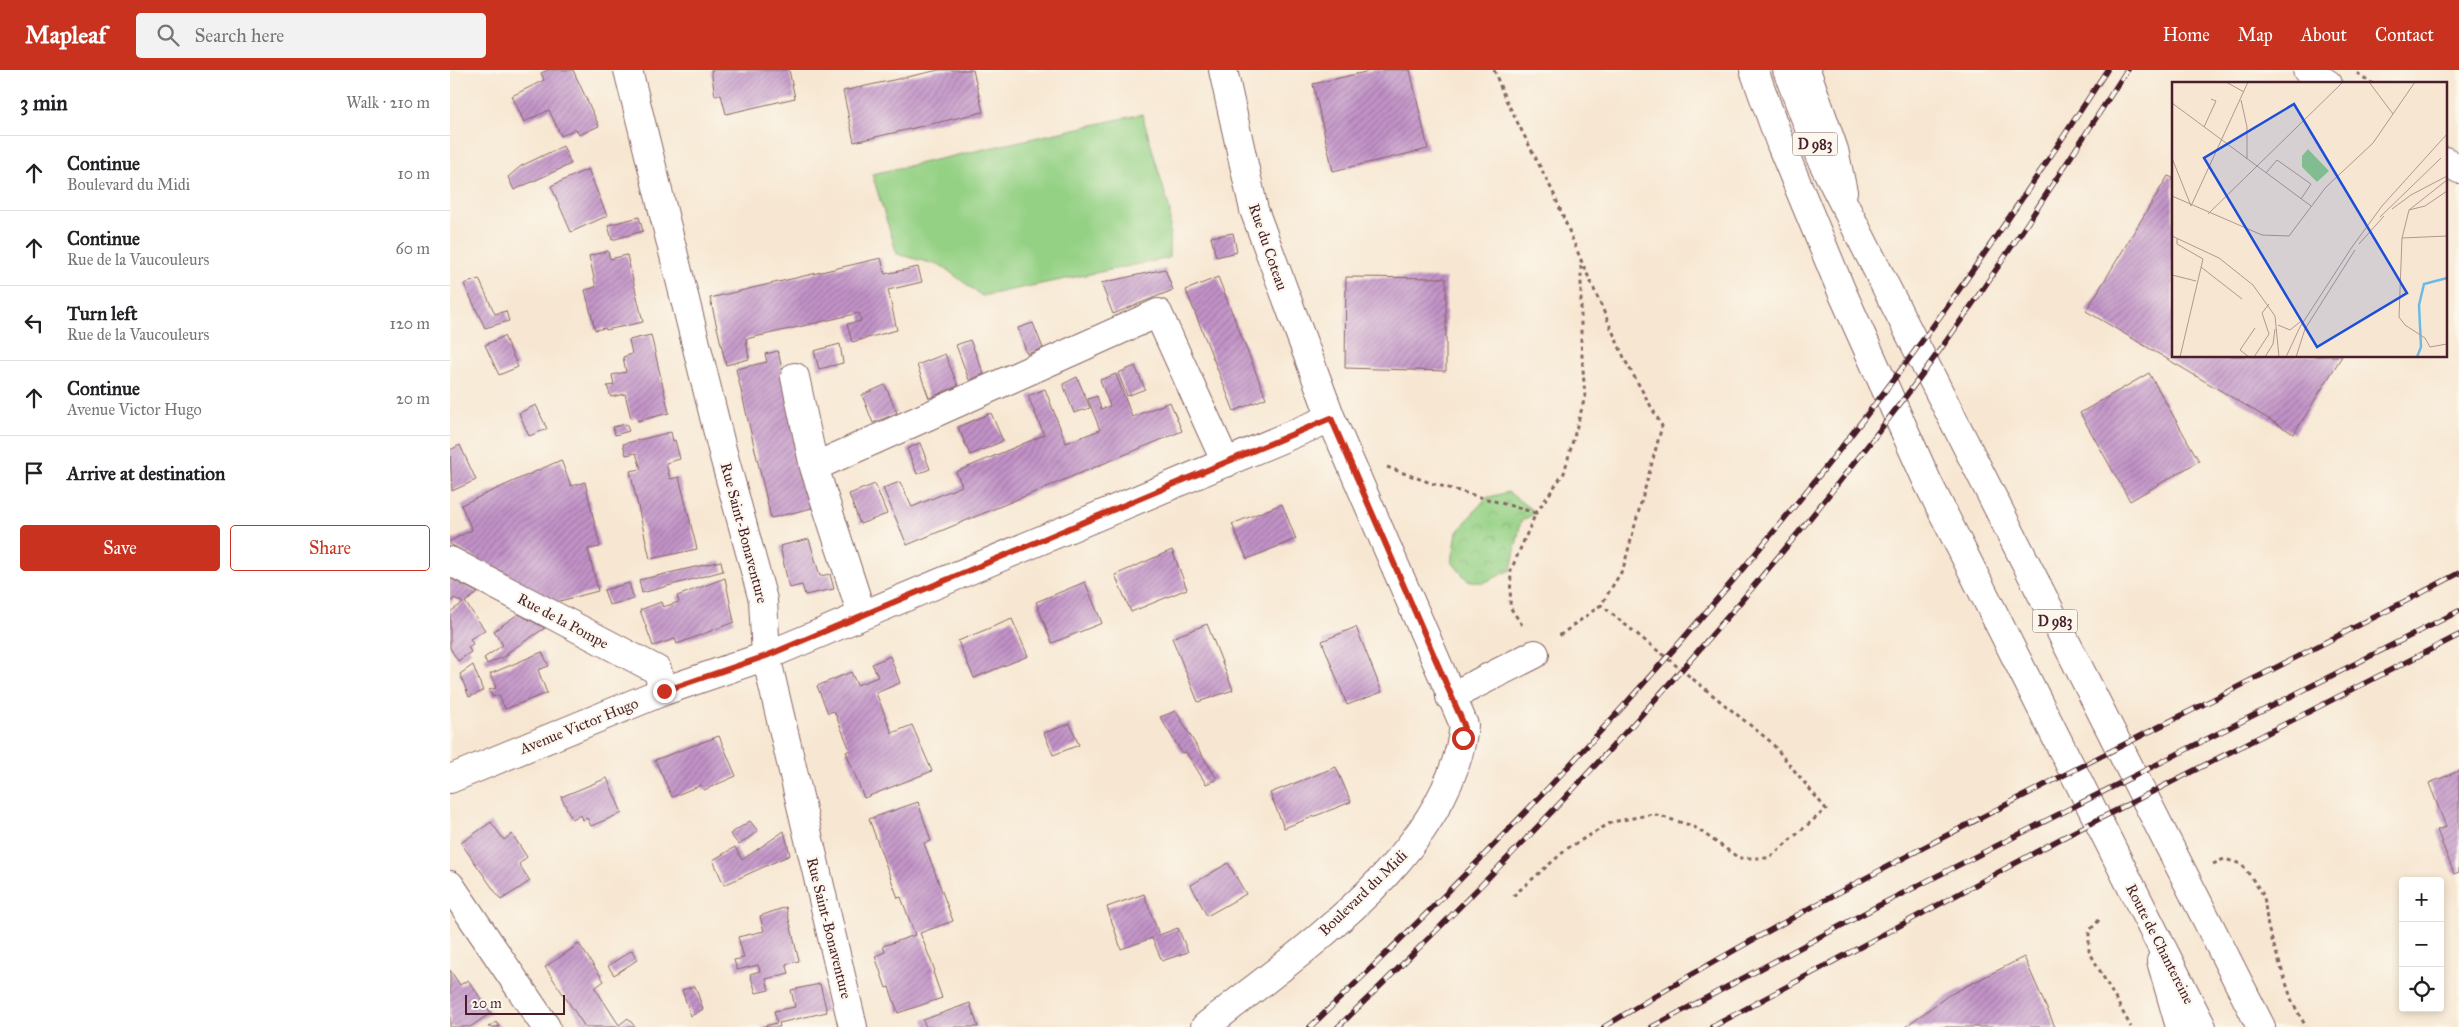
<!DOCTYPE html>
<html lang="en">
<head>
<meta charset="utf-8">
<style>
  :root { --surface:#fff; --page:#f2f2f2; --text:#202124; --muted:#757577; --line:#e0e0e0; --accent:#c8321e }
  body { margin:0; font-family:"IM FELL Great Primer",serif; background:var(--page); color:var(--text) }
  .controls { position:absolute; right:15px; bottom:15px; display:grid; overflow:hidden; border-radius:5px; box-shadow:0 2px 8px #0003 }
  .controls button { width:45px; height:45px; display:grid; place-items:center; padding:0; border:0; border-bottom:1px solid var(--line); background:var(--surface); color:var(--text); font:25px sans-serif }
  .scale { position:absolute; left:15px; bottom:12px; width:100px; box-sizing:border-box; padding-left:5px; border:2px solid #4a1f2b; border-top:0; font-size:14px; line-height:18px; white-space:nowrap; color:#4a1f2b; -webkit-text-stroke:4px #fbf7ec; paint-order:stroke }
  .stop { position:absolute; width:15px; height:15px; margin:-11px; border:4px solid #c8321e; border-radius:50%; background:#fff }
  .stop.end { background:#c8321e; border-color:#fff; box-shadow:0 1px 5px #0008 }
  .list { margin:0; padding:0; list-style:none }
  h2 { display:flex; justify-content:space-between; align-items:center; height:65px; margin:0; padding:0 20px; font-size:21px }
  h2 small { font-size:16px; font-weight:400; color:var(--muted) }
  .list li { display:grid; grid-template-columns:32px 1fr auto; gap:15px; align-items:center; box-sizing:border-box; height:75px; padding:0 20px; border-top:1px solid var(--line) }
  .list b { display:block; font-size:19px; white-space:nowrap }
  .list p { margin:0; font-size:16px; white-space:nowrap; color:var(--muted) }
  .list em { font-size:16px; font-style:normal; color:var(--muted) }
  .actions { display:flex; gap:10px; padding:15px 20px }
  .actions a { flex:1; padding:11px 0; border:1px solid var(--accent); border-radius:5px; text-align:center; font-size:18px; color:var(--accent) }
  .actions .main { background:var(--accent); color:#fff }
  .icon { flex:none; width:28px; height:28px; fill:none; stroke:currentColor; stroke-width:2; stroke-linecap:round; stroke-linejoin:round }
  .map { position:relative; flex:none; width:2009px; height:957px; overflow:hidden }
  header { display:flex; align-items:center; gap:30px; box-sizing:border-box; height:70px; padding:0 25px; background:var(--accent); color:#fff }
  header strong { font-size:24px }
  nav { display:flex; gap:28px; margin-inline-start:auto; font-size:18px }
  .search { width:350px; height:45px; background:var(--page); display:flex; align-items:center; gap:12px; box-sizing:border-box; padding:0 18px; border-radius:5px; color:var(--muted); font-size:19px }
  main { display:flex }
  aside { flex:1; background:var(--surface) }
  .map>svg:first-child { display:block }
  .park { fill:url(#park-crowns); stroke:#707858 }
  .garden { fill:#95d185; stroke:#707858 }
  .building { fill:url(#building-hatch) }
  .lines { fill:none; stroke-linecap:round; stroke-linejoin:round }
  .street-casing { stroke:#876565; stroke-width:30 }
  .secondary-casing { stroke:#876565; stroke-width:30 }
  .primary-casing { stroke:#876565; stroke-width:30 }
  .path { stroke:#876565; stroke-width:3; stroke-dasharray:4 4; stroke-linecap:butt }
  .street { stroke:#fff; stroke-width:28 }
  .secondary { stroke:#fff; stroke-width:28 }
  .primary { stroke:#fff; stroke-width:28 }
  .rail-casing { stroke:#4a1f2b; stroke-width:5.5 }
  .rail { stroke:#fbf7ec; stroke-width:4; stroke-dasharray:11; stroke-linecap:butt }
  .route { stroke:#c8321e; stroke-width:6 }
  .labels { text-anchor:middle; stroke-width:4.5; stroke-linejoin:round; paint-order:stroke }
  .shield { fill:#fbf7ec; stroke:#7f6065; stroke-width:1 }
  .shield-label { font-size:14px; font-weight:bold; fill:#4a1f2b }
  .street-label { font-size:15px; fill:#4a1f2b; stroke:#fbf7ec }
  .inset-river { fill:none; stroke:#6bbae6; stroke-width:2.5 }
  .inset-road { fill:none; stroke:#b2978f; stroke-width:1 }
  .view { fill:#1d4ed8; fill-opacity:0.15; stroke:#1d4ed8; stroke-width:2.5 }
  .inset-edge { fill:none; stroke:#4a1f2b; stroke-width:2.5 }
</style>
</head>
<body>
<header>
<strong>Mapleaf</strong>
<div class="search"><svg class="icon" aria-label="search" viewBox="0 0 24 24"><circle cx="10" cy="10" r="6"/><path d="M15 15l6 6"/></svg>Search here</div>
<nav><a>Home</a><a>Map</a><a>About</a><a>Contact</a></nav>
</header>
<main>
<aside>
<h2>3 min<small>Walk · 210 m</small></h2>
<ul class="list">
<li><svg class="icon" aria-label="ahead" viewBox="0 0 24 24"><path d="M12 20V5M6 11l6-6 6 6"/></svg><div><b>Continue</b><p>Boulevard du Midi</p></div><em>10 m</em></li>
<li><svg class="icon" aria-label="ahead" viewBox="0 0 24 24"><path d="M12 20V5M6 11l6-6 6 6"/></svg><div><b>Continue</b><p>Rue de la Vaucouleurs</p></div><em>60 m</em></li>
<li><svg class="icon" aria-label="left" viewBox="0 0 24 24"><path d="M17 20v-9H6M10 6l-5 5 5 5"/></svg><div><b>Turn left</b><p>Rue de la Vaucouleurs</p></div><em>120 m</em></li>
<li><svg class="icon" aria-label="ahead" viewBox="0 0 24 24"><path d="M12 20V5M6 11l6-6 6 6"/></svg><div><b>Continue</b><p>Avenue Victor Hugo</p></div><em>20 m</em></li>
<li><svg class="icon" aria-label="arrive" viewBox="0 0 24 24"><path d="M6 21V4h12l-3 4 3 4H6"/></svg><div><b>Arrive at destination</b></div></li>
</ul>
<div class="actions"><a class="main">Save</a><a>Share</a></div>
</aside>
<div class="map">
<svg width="2009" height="957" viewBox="0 0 2009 957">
  <defs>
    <pattern id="park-crowns" width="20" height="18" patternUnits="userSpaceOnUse" patternTransform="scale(1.25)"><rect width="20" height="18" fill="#95d185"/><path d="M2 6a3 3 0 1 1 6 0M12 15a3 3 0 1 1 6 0" fill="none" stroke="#82b373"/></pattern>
    <pattern id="building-hatch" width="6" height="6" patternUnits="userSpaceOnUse" patternTransform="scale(1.25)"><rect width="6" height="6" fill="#c192c7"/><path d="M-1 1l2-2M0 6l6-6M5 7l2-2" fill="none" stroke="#9f77a2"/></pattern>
  </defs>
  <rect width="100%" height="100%" fill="#fbf7ec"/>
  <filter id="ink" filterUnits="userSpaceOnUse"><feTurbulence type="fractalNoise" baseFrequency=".02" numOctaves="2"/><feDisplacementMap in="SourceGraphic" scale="10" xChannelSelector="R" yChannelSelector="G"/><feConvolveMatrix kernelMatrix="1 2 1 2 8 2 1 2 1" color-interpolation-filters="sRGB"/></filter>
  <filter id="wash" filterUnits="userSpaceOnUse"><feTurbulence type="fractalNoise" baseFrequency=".0096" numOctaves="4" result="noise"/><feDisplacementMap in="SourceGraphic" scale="20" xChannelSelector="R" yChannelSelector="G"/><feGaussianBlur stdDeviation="1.12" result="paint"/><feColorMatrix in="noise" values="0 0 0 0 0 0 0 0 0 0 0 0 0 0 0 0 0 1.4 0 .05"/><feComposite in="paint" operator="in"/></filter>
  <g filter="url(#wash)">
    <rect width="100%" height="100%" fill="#f7e7d2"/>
    <!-- park -->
    <path class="park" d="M 1058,422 L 1086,443 L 1071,451 L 1061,500 L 1033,513 L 1017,510 L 1002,492 L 1007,462 L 1036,428 Z"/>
    <!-- garden -->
    <path class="garden" d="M 692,44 L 720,141 L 719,188 L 532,226 L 492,196 L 447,184 L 422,104 Z"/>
    <g id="blocks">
      <!-- building -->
      <path class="building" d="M 123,0 L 149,56 L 129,65 L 126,59 L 111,66 L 99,40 L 74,52 L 62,26 L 94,10 L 91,3 L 98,0 Z
        M 261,0 L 339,0 L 345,28 L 276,44 L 271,25 L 265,26 Z
        M 489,0 L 523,0 L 533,42 L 404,72 L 393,21 Z
        M 924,0 L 960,0 L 978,79 L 883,101 L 863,14 Z
        M 113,76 L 121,94 L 64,120 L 58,107 L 71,96 Z
        M 138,99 L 157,146 L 121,162 L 101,116 Z
        M 1718,106 L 1723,108 L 1723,286 L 1892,286 L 1844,364 L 1636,241 Z
        M 189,147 L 193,161 L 162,170 L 158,155 Z
        M 783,163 L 787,182 L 766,187 L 761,167 Z
        M 158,181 L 160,189 L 177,185 L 193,252 L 156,260 L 155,258 L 145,260 L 135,220 L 146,217 L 139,186 Z
        M 431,188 L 435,204 L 468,197 L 472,212 L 438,220 L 447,260 L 402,272 L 397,254 L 411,251 L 409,243 L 296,269 L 299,289 L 276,295 L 260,228 Z
        M 715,199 L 723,220 L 663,244 L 651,213 Z
        M 768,207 L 816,328 L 784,341 L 736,220 Z
        M 896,207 L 996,208 L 996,301 L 895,298 Z
        M 29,209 L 45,244 L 56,241 L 59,251 L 35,258 L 14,214 Z
        M 583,253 L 593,278 L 577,284 L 568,258 Z
        M 201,265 L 219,343 L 188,351 L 187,347 L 181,348 L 175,324 L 161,327 L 157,316 L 164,315 L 162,305 L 176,302 L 173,287 L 182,284 L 179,270 Z
        M 54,266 L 68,297 L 49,305 L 35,275 Z
        M 520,270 L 534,304 L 519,310 L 506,275 Z
        M 390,274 L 393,293 L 369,299 L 364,281 Z
        M 328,281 L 362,438 L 321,448 L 286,299 L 317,292 L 315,284 Z
        M 495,284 L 508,316 L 479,328 L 467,295 Z
        M 685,296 L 695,319 L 677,326 L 668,303 Z
        M 1699,303 L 1749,391 L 1680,431 L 1630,343 Z
        M 666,304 L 682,347 L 720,332 L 732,361 L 457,475 L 433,418 L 450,412 L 462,437 L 512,416 L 506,402 L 594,365 L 578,326 L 595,319 L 616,373 L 650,360 L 638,329 L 647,326 L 651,339 L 660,336 L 650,310 Z
        M 627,307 L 640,338 L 624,343 L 613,314 Z
        M 435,315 L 447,343 L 423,353 L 412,325 Z
        M 86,335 L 97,359 L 79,366 L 69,343 Z
        M 541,343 L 553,371 L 520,385 L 508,357 Z
        M 176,354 L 179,361 L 165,365 L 163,357 Z
        M 221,362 L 223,371 L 225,370 L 230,389 L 216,393 L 220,409 L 229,407 L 247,479 L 200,489 L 180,401 L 191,399 L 186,383 L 176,385 L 173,374 Z
        M 470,373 L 480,399 L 467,404 L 457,379 Z
        M 10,375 L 26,410 L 2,421 L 0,380 Z
        M 111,390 L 121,416 L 135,412 L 150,477 L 138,479 L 148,521 L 106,532 L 0,474 L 0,471 L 22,460 L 11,435 Z
        M 425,414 L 437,444 L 410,454 L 399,424 Z
        M 832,434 L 846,469 L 797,489 L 782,454 Z
        M 359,469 L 370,506 L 380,504 L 384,519 L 355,525 L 352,515 L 339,518 L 330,476 Z
        M 722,480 L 737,519 L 681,542 L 665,505 Z
        M 271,491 L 273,501 L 192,523 L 189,510 Z
        M 0,508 L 28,523 L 15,532 L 35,560 L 20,569 L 23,574 L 18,577 L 21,582 L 8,591 L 0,578 L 0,542 L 13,533 L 4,528 L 0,534 Z
        M 275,508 L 284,552 L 227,574 L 225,569 L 203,576 L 190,540 L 211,532 L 213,537 L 229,532 L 227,526 Z
        M 635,512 L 652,553 L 602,573 L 586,532 Z
        M 179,513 L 184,529 L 159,535 L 154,520 Z
        M 68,544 L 95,558 L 57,583 L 58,585 L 37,594 L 34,588 L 53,575 L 44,561 Z
        M 562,549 L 578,586 L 524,608 L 508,571 Z
        M 757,554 L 783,620 L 748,632 L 722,568 Z
        M 906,557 L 932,622 L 897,635 L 872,571 Z
        M 92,582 L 99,596 L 88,600 L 97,623 L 55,639 L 49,625 L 43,627 L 39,620 L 46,618 L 40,604 Z
        M 440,586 L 450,613 L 426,623 L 442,663 L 462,655 L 482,701 L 414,728 L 396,682 L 400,680 L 384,641 L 378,643 L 367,616 L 401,602 L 407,615 L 428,607 L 422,594 Z
        M 23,595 L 33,621 L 19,627 L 10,604 Z
        M 726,641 L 747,677 L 767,709 L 756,714 L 736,682 L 732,683 L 710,647 Z
        M 620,654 L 629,675 L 603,685 L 594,663 Z
        M 269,666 L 286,706 L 254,720 L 251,715 L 222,727 L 205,690 Z
        M 886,697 L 901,732 L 834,758 L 820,723 Z
        M 2009,701 L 2009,802 L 2004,804 L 1987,760 L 1996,757 L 1979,713 Z
        M 157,708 L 172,743 L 141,756 L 137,748 L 133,750 L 131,745 L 122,749 L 111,727 Z
        M 468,732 L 481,771 L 474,773 L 503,851 L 470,863 L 485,901 L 483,902 L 492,928 L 448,943 L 439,917 L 436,918 L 425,886 L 435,882 L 433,876 L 465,865 L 451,827 L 448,828 L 419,749 Z
        M 300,751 L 308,761 L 289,775 L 280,764 Z
        M 41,752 L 54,770 L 62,764 L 77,787 L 69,794 L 80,811 L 51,830 L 11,773 Z
        M 334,761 L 340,785 L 274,815 L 263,790 L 285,777 L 292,790 Z
        M 778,793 L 796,824 L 757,846 L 741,815 Z
        M 694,824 L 709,865 L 728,858 L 738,882 L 712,891 L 702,868 L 671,879 L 657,837 Z
        M 336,837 L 349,891 L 336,894 L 339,903 L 316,909 L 319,920 L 306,923 L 300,904 L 310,901 L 308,895 L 287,900 L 284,890 L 294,888 L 288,867 L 314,861 L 310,846 Z
        M 129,874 L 154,911 L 145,918 L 169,955 L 178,948 L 185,957 L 135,957 L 95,897 Z
        M 182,880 L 187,890 L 164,905 L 158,896 Z
        M 1574,887 L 1605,957 L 1455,957 L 1499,925 Z
        M 0,900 L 10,915 L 18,910 L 41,943 L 20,957 L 0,957 Z
        M 370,914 L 377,942 L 329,953 L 330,957 L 310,957 L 327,953 L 324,941 L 345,937 L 341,920 Z
        M 245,916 L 253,939 L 241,946 L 232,920 Z
        M 520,933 L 528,957 L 476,957 L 473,950 Z
        M 46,952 L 50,957 L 38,957 Z"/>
    </g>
  </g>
  <g filter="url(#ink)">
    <use href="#blocks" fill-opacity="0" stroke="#876565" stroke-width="1"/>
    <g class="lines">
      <!-- street casing -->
      <g class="street-casing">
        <path id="street" d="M 178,0 L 273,383 L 313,530 L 316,586 L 403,957
          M 1857,0 L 1878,14
          M 1995,91 L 2009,99
          M 345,307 L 364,397
          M 0,491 L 207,600 L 214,621
          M 412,545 L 364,397 L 708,243 L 776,393
          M 1000,627 L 1085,584
          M 0,709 L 214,621 L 316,586 L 881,348
          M 0,815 L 96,957
          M 755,957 C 849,882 1000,784 1014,655 L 881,348 L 804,140 L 773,0"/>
      </g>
      <!-- secondary casing -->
      <g class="secondary-casing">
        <path id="secondary" d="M 1356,0 L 1384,80 L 1393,122
          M 1711,891 L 1730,957"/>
      </g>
      <!-- primary casing -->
      <g class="primary-casing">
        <path id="primary" d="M 1304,0 L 1331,75 L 1392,222 L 1478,413 L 1752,957
          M 1337,0 L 1370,87 L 1811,957"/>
      </g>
      <!-- path -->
      <path class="path" d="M 1044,0 L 1054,26 L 1103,122 L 1131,190 L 1176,292 L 1212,356 L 1173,499 L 1151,535 L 1109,566
        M 1907,3 L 1923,14
        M 937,397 L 981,413 L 1086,443
        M 1072,555 L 1060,537 L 1061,500 L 1086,443 L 1114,403 L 1135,327 L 1131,272 L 1131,190
        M 1763,794 L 1774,789 L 1792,794 L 1814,826 L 1818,858 L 1842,931 L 1856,957
        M 1063,826 L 1118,778 L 1162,752 L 1203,744 L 1243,756 L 1289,788 L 1319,788 L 1376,739 L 1321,672 L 1151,535
        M 1649,850 L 1639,861 L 1639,881 L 1681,957"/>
      <!-- street -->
      <use href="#street" class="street"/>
      <!-- secondary -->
      <use href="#secondary" class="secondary"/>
      <!-- primary -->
      <use href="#primary" class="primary"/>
      <!-- rail casing -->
      <g class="rail-casing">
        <path id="rail" d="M 860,957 C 1051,776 1231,582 1394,374 C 1488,255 1574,128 1657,0
          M 888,957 C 1092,761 1285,552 1456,326 C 1535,221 1606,110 1677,0
          M 1154,957 C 1430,788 1724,654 2009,503
          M 1202,957 L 1424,838 L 2009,541
          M 1262,957 L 1612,768 L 2009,565"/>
      </g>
      <!-- rail -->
      <use href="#rail" class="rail"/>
    </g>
  </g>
  <g class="lines" filter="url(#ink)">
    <!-- route -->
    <path class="route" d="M 214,621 L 316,586 L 881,348 L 1014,655 L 1013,668"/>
  </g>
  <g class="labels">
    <!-- shield labels -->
    <g class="shield">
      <rect x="1342.5" y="62.5" width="45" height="23" rx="4"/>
      <rect x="1582.5" y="539.5" width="45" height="23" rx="4"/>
    </g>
    <g class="shield-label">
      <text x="1365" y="79">D 983</text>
      <text x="1605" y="556">D 983</text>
    </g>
    <!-- street labels -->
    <g class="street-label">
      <text transform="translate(818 177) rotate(71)" y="5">Rue du Coteau</text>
      <text transform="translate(294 463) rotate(75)" y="5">Rue Saint-Bonaventure</text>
      <text transform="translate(113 551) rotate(28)" y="5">Rue de la Pompe</text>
      <text transform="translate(129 656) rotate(-22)" y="5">Avenue Victor Hugo</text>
      <text transform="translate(913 823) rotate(-44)" y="5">Boulevard du Midi</text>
      <text transform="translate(379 858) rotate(76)" y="5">Rue Saint-Bonaventure</text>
      <text transform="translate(1710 874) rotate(63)" y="5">Route de Chantereine</text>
    </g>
  </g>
  <!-- overview -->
  <g transform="translate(1722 12)">
    <rect width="275" height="275" fill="#f7e7d2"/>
    <path d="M 136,67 L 157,89 L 145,100 L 130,85 L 130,74 Z" fill="#95d185"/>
    <path class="inset-river" d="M 245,275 L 249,265 L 247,223 L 252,202 L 275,196"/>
    <path class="inset-road" d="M 54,0 L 72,10M 197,0 L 221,32M 69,18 L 75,45 L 75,77M 0,21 L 139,124M 32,45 L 44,19 L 39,17M 0,76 L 19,124M 94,91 L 105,78 L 139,102 L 129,117M 0,114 L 90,153 L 117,154 L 154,105 L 201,61 L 243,0M 19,124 L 76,0M 220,127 L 239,113 L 275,94M 237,128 L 253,124 L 275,109M 36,132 L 171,0M 208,135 L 269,76M 0,154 L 47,176 L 81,203 L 103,234 L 107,275M 230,156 L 275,154M 5,157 L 5,162 L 31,177 L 8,275M 187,162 L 212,134M 29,185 L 70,217M 0,193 L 24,199M 106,243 L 118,248 L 128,240M 258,265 L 253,256 L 233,243 L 227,235 L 230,156 L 237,128 L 275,98M 258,265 L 275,262M 77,275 L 68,268 L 83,246M 82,275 L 97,252 L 90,231 L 97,222M 93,275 L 101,262 L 103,247M 114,275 L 128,245 L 180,165 L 210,124 L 275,52M 124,275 L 133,247 L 183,168"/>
    <path class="view" d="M 122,22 L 235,211 L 145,265 L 32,76 Z"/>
    <rect width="275" height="275" class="inset-edge"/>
  </g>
</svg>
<div class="controls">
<button>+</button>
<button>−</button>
<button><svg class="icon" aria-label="locate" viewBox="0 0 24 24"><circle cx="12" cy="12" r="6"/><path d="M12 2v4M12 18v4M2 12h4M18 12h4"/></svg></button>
</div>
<div class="scale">20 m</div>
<div class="stop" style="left:1013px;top:668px"></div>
<div class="stop end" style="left:214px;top:621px"></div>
</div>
</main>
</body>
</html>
